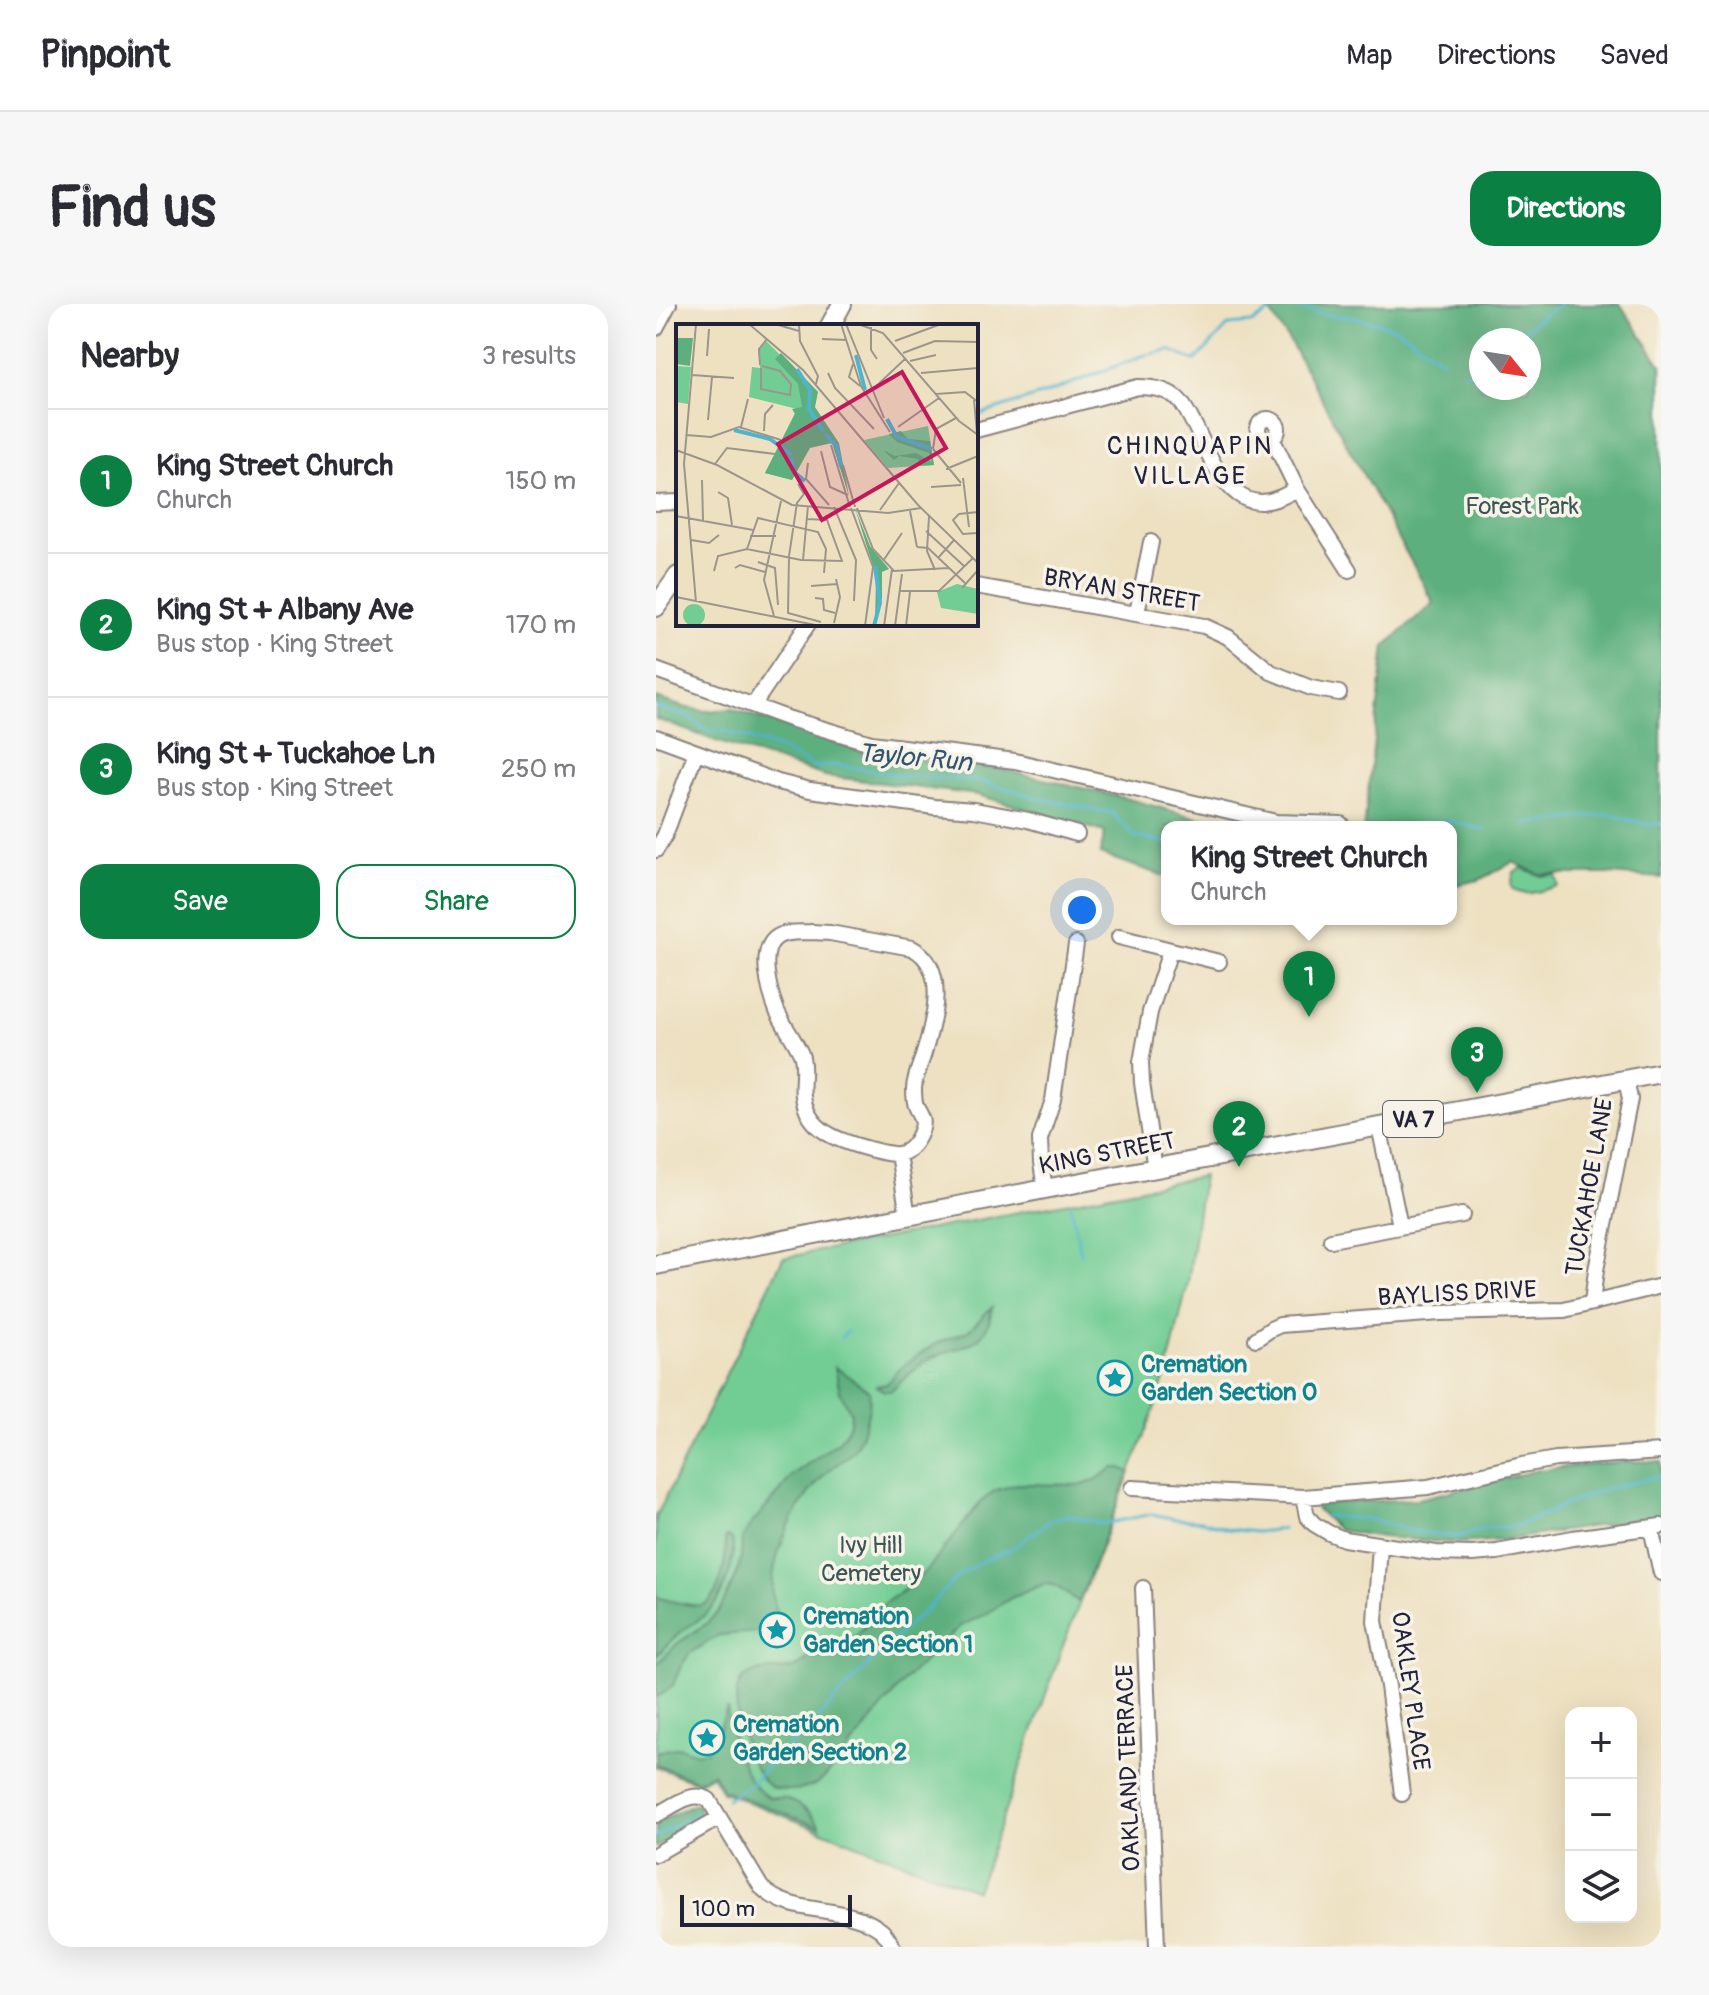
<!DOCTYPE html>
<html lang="en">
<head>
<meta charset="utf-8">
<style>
  :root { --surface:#fff; --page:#f7f7f7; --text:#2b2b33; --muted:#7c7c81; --line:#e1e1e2; --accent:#0b8043 }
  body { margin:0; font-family:Pangolin,sans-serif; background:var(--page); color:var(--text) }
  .controls { position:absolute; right:24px; bottom:24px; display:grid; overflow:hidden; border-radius:16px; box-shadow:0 8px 32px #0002 }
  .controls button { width:72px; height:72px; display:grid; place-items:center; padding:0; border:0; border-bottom:2px solid var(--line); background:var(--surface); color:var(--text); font:40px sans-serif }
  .compass { position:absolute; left:813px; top:24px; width:72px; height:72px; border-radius:50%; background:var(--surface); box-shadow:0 8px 32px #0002; rotate:120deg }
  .scale { position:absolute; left:24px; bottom:20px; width:172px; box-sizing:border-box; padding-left:8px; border:4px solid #22223b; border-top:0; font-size:22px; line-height:28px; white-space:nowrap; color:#22223b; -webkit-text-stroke:6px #f7f3e8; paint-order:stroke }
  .you { position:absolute; left:426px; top:606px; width:28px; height:28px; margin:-20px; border:6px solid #fff; border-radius:50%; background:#1a73e8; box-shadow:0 0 0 12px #1a73e833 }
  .badge { display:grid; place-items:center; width:52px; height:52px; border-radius:50%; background:var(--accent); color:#fff; font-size:26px; font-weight:700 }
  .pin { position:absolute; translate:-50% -66px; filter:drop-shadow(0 2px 4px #0008) }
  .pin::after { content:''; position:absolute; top:42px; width:28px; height:24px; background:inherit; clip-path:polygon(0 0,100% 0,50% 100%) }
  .popup { position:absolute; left:505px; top:517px; width:296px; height:104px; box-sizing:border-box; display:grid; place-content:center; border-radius:16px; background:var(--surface); filter:drop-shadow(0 2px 6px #0005); font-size:26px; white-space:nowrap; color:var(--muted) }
  .popup b { font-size:30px; color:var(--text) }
  .popup::after { content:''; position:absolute; left:50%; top:100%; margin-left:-16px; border:16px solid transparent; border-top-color:var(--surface) }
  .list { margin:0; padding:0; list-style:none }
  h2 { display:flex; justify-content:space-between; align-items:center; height:104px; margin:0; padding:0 32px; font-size:34px }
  h2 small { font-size:26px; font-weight:400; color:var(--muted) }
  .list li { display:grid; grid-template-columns:52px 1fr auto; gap:24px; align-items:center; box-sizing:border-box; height:144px; padding:0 32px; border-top:2px solid var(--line) }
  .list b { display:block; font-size:30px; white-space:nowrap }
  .list p { margin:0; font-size:26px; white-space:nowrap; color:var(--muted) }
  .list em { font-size:26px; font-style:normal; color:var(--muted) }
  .actions { display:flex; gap:16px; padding:24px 32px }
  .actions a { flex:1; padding:18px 0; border:2px solid var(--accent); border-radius:24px; text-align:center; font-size:28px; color:var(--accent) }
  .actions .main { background:var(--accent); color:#fff }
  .icon { flex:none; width:44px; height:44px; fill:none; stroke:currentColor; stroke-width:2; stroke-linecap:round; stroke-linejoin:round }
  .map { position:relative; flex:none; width:1005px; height:1643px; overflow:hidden; border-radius:24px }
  header { display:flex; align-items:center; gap:48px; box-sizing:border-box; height:112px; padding:0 40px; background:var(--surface); border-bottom:2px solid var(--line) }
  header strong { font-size:38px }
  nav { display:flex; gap:44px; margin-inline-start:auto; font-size:28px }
  .intro { display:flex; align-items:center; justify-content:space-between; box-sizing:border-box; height:192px; padding:0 48px }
  h1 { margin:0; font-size:56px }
  .button { padding:20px 36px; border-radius:24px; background:var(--accent); color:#fff; font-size:28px; font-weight:700 }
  main { display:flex; gap:48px; padding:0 48px }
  aside { flex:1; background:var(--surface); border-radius:24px; box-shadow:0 8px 32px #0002 }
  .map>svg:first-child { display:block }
  .green { fill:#72cd94; stroke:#4a7868; stroke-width:2 }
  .forest { fill:#5db07e; stroke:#40695c; stroke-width:2; fill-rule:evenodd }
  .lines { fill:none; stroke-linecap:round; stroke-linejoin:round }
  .stream { stroke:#4fb4ce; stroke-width:3 }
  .minor-casing { stroke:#88827e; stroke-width:18 }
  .major-casing { stroke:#88827e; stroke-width:22 }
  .minor { stroke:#fff; stroke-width:14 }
  .major { stroke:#fff; stroke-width:18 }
  .labels { text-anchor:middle; stroke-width:7; stroke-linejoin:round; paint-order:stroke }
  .shield { fill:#f7f3e8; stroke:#62616f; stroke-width:2 }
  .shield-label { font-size:22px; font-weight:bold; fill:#22223b }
  .park-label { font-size:24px; fill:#3a5556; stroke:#f7f3e8 }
  .street-label { font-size:24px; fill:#22223b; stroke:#f7f3e8 }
  .culture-label { font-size:24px; font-weight:bold; fill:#0d838f; stroke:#f7f3e8; text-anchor:start }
  .neighbourhood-label { font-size:26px; letter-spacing:2px; fill:#22223b; stroke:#f7f3e8 }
  .water-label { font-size:26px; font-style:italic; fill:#32556e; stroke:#f7f3e8 }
  .inset-river { fill:none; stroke:#4fb4ce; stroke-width:4 }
  .inset-road { fill:none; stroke:#9c958c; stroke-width:2 }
  .view { fill:#c2185b; fill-opacity:0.15; stroke:#c2185b; stroke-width:4 }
  .inset-edge { fill:none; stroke:#22223b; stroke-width:4 }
</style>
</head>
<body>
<header>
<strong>Pinpoint</strong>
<nav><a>Map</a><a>Directions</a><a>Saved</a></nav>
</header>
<div class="intro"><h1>Find us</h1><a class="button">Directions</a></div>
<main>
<aside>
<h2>Nearby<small>3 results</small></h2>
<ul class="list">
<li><span class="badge">1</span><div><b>King Street Church</b><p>Church</p></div><em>150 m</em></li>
<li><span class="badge">2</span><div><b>King St + Albany Ave</b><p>Bus stop · King Street</p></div><em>170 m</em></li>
<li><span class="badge">3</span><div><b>King St + Tuckahoe Ln</b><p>Bus stop · King Street</p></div><em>250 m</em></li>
</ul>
<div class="actions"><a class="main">Save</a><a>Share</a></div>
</aside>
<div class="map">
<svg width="1005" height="1643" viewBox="0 0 1005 1643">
  <rect width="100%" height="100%" fill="#f7f3e8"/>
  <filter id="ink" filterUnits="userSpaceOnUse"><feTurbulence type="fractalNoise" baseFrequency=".0125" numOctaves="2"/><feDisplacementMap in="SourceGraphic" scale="16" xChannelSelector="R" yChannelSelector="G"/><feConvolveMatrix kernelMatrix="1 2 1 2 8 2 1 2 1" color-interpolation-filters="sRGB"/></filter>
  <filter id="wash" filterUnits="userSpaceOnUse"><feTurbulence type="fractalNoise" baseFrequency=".006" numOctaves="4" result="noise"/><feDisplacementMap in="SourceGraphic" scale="32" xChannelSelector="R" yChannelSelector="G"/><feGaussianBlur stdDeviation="1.8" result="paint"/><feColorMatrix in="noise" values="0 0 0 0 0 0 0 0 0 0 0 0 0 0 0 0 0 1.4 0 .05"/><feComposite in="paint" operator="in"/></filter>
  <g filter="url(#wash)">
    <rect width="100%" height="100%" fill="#eee1c2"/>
    <!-- green -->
    <path class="green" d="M 866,564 L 885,572 L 900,571 L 902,582 C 887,585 866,596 855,583 L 858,568 Z
      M 547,872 L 532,979 L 511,1066 L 497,1109 L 405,1347 L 321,1587 L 66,1488 L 56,1471 L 42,1479 L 0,1463 L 0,1213 L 127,954 Z"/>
    <!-- forest -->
    <path class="forest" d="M 609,0 L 964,0 L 1005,61 L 1005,574 L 953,570 L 883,570 L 857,558 L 823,576 L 795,582 L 795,523 L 708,523 L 729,342 L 778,299 L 636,41 ZM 825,36 L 873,36 L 873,84 L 825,84 Z
      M 0,394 L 27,403 L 49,407 L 76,405 L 209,449 L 344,465 L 469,494 L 574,523 L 511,523 L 511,573 L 444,550 L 449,528 L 322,491 L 169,472 L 63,438 L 0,415 Z
      M 336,1003 C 331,1047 306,1038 274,1055 C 259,1062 247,1077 235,1087 L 228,1087 L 220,1082 L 231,1080 L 247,1061 L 279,1040 L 312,1027 Z
      M 179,1063 L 213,1087 C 216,1101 207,1134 197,1146 C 189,1157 174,1163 165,1174 C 136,1206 105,1267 121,1310 L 99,1328 L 63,1331 L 34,1349 L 25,1362 L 17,1381 L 8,1389 L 0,1393 L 0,1361 L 22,1339 L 50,1320 L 63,1307 L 78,1277 L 85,1255 L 86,1235 L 96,1219 L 123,1189 L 135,1172 L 182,1138 L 189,1129 L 194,1119 L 195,1109 L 184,1088 Z
      M 970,1157 L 1005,1158 L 1005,1212 L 849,1236 L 799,1239 L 726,1233 L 682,1226 L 656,1200 L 762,1195 L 883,1166 Z
      M 457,1164 L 465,1164 L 474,1168 L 423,1298 L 398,1281 L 388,1280 L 355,1294 L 328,1311 L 304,1322 L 248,1377 L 172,1470 C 161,1482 150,1486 134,1486 C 128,1486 121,1486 115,1483 C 94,1472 69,1394 86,1376 C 99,1362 124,1369 140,1363 C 146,1361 149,1355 155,1353 C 167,1351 174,1356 185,1350 L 229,1299 L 255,1281 L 273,1264 L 324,1199 L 338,1187 L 361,1180 L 426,1181 L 438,1177 Z
      M 71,1233 L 76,1235 C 81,1257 66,1297 49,1311 C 39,1319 27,1325 18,1334 C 11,1339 7,1347 0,1352 L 0,1293 C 12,1296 35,1303 46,1301 C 64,1297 72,1252 69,1236 Z
      M 71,1404 C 74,1429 87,1482 113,1493 C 119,1495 126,1493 132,1496 C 146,1501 158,1510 164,1523 L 67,1486 L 57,1469 L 42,1477 L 0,1461 L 0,1448 L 24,1443 L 40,1449 L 50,1447 L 59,1437 Z
      M 37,1500 L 41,1501 L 47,1512 L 44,1518 L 0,1543 L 0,1519 Z"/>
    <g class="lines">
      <!-- stream -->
      <path class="stream" d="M 857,36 L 889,10 L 905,0
        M 809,70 L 825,59
        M 320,112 L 391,89 L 486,52 L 514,46 L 539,57 L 573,21 L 596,19 L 626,0 L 676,12 L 698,13 L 741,24 L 786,56
        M 0,403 L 34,414 L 51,426 L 69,427 L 121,444 L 160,463 L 182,461 L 245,472 L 325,477 L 385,495 L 456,509 L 478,532 L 511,539
        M 868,520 L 953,510 L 992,521 L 1005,520
        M 737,523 L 793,517 L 829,526
        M 415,902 L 425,950
        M 185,1034 L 191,1027
        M 670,1212 L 712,1215 L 758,1227 L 803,1233 L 831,1223 L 858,1223 L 937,1189 L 994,1174 L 1005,1173
        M 71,1495 L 93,1482 L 114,1459 L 142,1435 L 234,1338 L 273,1303 L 302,1272 L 328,1256 L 357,1244 L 394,1217 L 412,1211 L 447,1220 L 496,1210 L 520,1215 L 546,1217 L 572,1225 L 600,1228 L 627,1225
        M 0,1532 L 44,1508"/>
    </g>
  </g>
  <g filter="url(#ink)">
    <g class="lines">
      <!-- minor casing -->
      <g class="minor-casing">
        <path id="minor" d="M 0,24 L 13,0
          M602 125a10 10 0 1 1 20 0a10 10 0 1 1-20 0Z
          M 320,126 L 482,83 C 496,83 512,85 523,96 C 530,103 534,114 539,122 C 552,148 570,199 606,198 C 619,197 630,191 641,185
          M 616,134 L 641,185 L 693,266
          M 0,199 L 22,198
          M 320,282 L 548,322 L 572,333 L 615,368 L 655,384 L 683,389
          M 481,309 L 495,238
          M 0,366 L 134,415 L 215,439 L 359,457 L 620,518 L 685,520
          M 98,400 L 152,320
          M 0,433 L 122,478 L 154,486 L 279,503 L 318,506 L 372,516 L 421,530
          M 0,546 L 9,531 L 40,448
          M 156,628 L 174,629 L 256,644 C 293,663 278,716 268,749 C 265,760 259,771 258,784 C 258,789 258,797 260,802 C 263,810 269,814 266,824 C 263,835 254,849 242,850 C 234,851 221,847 213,845 C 183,837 151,827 147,792 C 145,777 150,764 145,750 C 138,735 128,722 121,707 C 114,689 101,646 121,633 C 130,627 146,629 156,628 Z
          M 463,633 L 563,658
          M 723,822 L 744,922
          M 242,850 L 252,912
          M 499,865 L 486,779 L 485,758 L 494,708 L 514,647
          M 389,885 L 385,859 L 384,835 L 397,796 L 420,640
          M 675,936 L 806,911
          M 936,999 L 940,966 L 974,795 L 970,776
          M 600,1035 L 615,1025 L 624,1021 L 785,1009 L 908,1006 L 1005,982
          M 476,1184 L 647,1193 L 772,1183 L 866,1161 L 900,1155 L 1005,1148
          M 647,1193 L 651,1212 L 658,1220 L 673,1229 L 688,1235 L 780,1249 L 816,1250 L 841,1248 L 917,1234 L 1005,1222
          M 995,1224 L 1005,1269
          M 724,1241 L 719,1317 L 732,1382 L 746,1490
          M 487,1284 L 501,1643
          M 0,1511 C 16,1503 36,1485 53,1496 L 105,1583 C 136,1614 187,1599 222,1624 C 229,1628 233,1636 237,1643
          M 0,1550 L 63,1514"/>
      </g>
      <!-- major casing -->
      <g class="major-casing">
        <path id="major" d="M 174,22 L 186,0
          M 0,303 L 22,272
          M 0,961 L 389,885 L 1005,769"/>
      </g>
      <!-- minor -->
      <use href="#minor" class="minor"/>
      <!-- major -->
      <use href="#major" class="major"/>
    </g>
  </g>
  <!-- icons -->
  <defs>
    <g id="sight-ring" transform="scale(1.8)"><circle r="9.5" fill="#f7f3e8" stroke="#0f9aa8" stroke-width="1.5"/><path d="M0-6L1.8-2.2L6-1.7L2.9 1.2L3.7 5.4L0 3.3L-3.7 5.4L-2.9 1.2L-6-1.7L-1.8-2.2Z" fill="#0f9aa8"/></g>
  </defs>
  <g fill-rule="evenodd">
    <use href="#sight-ring" x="459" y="1074"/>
    <use href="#sight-ring" x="121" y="1326"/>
    <use href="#sight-ring" x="51" y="1434"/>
  </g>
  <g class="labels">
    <!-- shield labels -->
    <rect class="shield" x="727" y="797" width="60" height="36" rx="6"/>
    <g class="shield-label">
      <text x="757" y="823">VA 7</text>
    </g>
    <!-- park labels -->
    <g class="park-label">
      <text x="866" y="210">Forest Park</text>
      <text x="215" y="1249">Ivy Hill<tspan x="215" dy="28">Cemetery</tspan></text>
    </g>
    <!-- street labels -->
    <g class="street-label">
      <text transform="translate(466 286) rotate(10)" y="8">BRYAN STREET</text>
      <text transform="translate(451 849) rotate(-11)" y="8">KING STREET</text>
      <text transform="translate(933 883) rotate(-80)" y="8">TUCKAHOE LANE</text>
      <text transform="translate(801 989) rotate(-3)" y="8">BAYLISS DRIVE</text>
      <text transform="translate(755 1387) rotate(82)" y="8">OAKLEY PLACE</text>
      <text transform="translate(472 1464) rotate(-92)" y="8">OAKLAND TERRACE</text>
    </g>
    <!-- culture labels -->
    <g class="culture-label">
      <text x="485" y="1068">Cremation<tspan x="485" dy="28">Garden Section O</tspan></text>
      <text x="147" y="1320">Cremation<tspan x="147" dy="28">Garden Section 1</tspan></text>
      <text x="77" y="1428">Cremation<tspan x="77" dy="28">Garden Section 2</tspan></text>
    </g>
    <!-- neighbourhood labels -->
    <g class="neighbourhood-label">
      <text x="534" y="150">CHINQUAPIN<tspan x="534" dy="30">VILLAGE</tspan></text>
    </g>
    <!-- water labels -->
    <g class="water-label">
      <text transform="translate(259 453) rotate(5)" y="9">Taylor Run</text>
    </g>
  </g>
  <!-- overview -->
  <g transform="translate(20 20)">
    <rect width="302" height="302" fill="#eee1c2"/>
    <path d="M 90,17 L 142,68 L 124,103 L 135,121 L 116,156 L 89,149 L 121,85 L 73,73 L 76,43 L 84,44 L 82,26 ZM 0,42 L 15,43 L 12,80 L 0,78 ZM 252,102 L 258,141 L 212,144 L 188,116 ZM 281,260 L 302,265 L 302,290 L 265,284 L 261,268 ZM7 291a11 11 0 1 1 22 0a11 11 0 1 1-22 0Z" fill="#72cd94"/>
    <path d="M 0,14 L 17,14 L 14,42 L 0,40 ZM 105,29 L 142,68 L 139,83 L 163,119 L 173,172 L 156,119 L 134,124 L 116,156 L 89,149 L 119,90 L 116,85 L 126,83 L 122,60 L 99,35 ZM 225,107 L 232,115 L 254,117 L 258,141 L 244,142 L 242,135 L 223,132 L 218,136 L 207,126 L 219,132 L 240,129 L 256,138 L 253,129 L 221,118 L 213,110 ZM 179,184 L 194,222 L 213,245 L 206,248 L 206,274 L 199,300 L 200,252 Z" fill="#5db07e"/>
    <path class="inset-river" d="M 180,31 L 189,66M 121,45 L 134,66 L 133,85 L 147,107M 211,95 L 221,113 L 256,125M 58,106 L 94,115 L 116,131M 149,110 L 161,123 L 165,143M 115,134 L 118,148 L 129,157M 198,302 L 204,279 L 199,242"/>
    <path class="inset-road" d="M 73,0 L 127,46 L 242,181 L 302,239M 99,0 L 123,7M 123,0 L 124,17 L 142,52 L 140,60M 165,0 L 185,62 L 214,108M 170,0 L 208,94M 182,0 L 207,9 L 283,97 L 302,111M 195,3 L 195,26 L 201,35M 146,15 L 171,16M 219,17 L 265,0M 227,29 L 259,17 L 302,18M 31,32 L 33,5M 234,37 L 260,31M 177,40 L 173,53 L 184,62M 84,41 L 83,25 L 91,15M 85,44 L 85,65 L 114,71 L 115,60 L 104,47 L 86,42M 152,49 L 159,64 L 198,105M 245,49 L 302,44M 16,51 L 58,54M 195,67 L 230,34M 260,70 L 289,68 L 302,78M 298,76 L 301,110M 32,96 L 36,53M 65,103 L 72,75M 222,103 L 263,74M 88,107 L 89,90 L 97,81M 10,111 L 35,113 L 63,103 L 105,116M 155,121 L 174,183M 257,125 L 285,159M 257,125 L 260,105 L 280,94M 0,126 L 41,141 L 116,181 L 212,189 L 245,184M 145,127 L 154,163 L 172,171M 132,139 L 130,155 L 153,181M 39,140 L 51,124 L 99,130M 167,141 L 179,183M 270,145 L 302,132M 287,154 L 293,203M 26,156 L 27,197M 122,160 L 128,170 L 121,179 L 113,232 L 112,289 L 145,298M 255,163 L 285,161M 42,168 L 52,174 L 56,201M 158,183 L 180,236 L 178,277M 175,184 L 197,243 L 189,302M 181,184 L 197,225 L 218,247 L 273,244M 204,186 L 223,159M 234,187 L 241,223M 302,188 L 283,190 L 277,196 L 287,210 L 302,209M 0,192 L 77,206M 253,192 L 251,227 L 259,246M 250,207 L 289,243M 74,212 L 100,212M 15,216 L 33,219 L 43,211M 241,223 L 252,224 L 289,259M 71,225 L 82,194 L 142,208 L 150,225 L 148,249M 262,234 L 278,216M 127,236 L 132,182M 207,237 L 226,209M 82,238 L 99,244 L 102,281M 59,244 L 64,241 L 89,248M 38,247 L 42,232 L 71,225 L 125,236 L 166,237 L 151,196 L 131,195M 135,262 L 161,260M 286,264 L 302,246M 224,267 L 263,267 L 297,234M 0,273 L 144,302M 139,274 L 147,275 L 148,286 L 159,289M 20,278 L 8,140 L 20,0M 98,292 L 88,256 L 105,177M 158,299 L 164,273 L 160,255M 208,302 L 216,245M 219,302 L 226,250M 230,302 L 234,268"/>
    <path class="view" d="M 226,48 L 270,124 L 146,196 L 102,120 Z"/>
    <rect width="302" height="302" class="inset-edge"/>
  </g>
</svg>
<div class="controls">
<button>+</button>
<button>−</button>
<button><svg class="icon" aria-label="layers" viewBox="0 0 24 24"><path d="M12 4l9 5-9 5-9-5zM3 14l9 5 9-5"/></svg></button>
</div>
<svg class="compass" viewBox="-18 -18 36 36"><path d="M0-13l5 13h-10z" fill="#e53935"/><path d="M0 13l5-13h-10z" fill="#7c7c81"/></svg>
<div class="scale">100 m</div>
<div class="you"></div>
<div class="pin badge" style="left:653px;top:713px">1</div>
<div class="popup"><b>King Street Church</b>Church</div>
<div class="pin badge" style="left:583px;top:863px">2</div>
<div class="pin badge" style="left:821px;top:789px">3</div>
</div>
</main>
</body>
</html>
